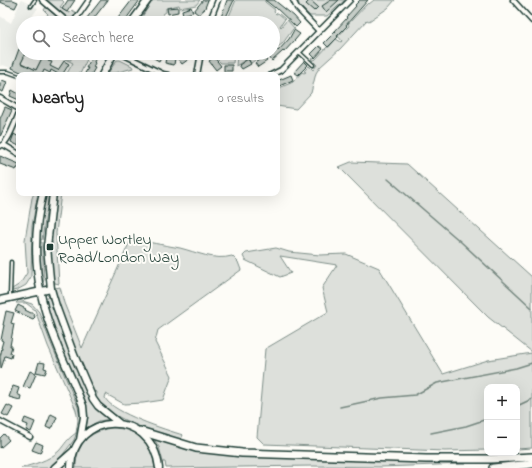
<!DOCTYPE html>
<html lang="en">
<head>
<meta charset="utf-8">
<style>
  :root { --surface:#fff; --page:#f2f2f2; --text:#222; --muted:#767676; --line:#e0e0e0 }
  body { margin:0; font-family:"Indie Flower",sans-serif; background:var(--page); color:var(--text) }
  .controls { position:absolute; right:12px; bottom:12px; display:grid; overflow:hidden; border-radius:8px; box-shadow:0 4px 16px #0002 }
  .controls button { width:36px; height:36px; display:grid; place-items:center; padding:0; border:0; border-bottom:1px solid var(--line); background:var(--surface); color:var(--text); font:20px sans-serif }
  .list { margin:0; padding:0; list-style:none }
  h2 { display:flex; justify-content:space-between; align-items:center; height:52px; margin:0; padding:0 16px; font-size:17px }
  h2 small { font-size:13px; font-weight:400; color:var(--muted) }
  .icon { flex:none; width:22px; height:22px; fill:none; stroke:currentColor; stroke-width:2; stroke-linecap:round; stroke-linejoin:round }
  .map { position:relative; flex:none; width:532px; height:468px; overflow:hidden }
  .search { position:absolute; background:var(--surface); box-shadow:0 4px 16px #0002; left:16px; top:16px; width:264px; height:44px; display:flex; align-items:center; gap:10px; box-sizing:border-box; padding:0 14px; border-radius:22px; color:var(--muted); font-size:15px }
  .panel { position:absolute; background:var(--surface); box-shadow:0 4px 16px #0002; left:16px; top:72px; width:264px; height:124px; border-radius:8px }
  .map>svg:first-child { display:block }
  .built { fill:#eceee9 }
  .green { fill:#dde0db; stroke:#7e8e88 }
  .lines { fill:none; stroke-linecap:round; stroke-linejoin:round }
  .stream { stroke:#75877f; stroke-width:1.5 }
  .building { fill:#c6cdc7; stroke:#1f3d34 }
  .lane-casing { stroke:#1f3d34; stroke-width:5 }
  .street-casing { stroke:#1f3d34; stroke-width:7 }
  .secondary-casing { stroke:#1f3d34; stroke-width:9 }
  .primary-casing { stroke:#1f3d34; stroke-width:9 }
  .highway-casing { stroke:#1f3d34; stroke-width:10 }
  .lane { stroke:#fdfcf7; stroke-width:2 }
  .street { stroke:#fdfcf7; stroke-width:4 }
  .secondary { stroke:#fdfcf7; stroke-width:6 }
  .primary { stroke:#fdfcf7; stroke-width:6 }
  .highway { stroke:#fdfcf7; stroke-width:7 }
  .poi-dot { fill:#1f3d34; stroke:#fdfcf7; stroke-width:1.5 }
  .labels { text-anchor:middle; stroke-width:4; stroke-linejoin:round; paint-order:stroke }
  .poi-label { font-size:16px; fill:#1f3d34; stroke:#fdfcf7; text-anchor:start }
</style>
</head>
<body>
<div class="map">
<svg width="532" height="468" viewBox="0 0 532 468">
  <rect width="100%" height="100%" fill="#fdfcf7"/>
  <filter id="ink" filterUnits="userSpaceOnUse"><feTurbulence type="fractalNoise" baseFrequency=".025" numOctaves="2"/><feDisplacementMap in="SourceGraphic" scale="8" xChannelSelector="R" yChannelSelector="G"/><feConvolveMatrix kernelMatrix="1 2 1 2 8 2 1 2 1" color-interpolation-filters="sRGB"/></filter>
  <g filter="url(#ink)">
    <!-- built -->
    <path class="built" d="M 21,0 L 38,8 L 28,22 L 29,23 L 23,23 L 23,53 L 57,53 L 73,63 L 66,75 L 27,75 L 3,65 L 0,66 L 0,16 L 11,23 Z"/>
    <!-- green -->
    <path class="green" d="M 47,0 L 62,0 L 64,2 L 60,7 C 63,10 66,12 70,13 L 72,10 L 76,13 L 72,18 L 68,18 Z
      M 153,0 L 200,0 L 196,5 L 180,8 L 179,5 L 166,8 L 166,12 L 163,14 L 160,23 L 138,23 Z
      M 236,0 L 265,0 L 265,2 L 275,10 L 274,12 L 276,14 L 278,13 L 285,19 L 280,26 L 281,27 L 287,20 L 295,29 L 293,29 L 283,43 L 273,51 L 273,23 L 226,23 Z
      M 298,0 L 345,0 L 327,16 L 310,16 L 299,5 Z
      M 374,0 L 395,0 L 388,8 L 369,21 L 367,20 L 340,49 L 320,67 L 316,73 L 311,93 L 296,109 L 277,106 L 277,89 L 293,82 L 302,72 L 304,73 L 306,72 L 304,71 L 309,66 L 313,70 L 317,65 L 311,59 L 312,58 L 315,60 L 327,47 L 329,47 L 336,39 L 341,42 L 342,41 L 338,36 L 349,26 L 348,24 L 368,3 L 369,4 Z
      M 46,7 L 57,17 L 52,23 L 31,23 L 35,22 L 37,19 L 42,22 L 48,14 L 44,10 Z
      M 26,53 L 31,53 L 42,58 L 36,70 L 21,63 Z
      M 70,53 L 90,53 L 80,74 L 78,73 L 76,75 L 66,75 L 73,63 L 65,59 L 71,60 Z
      M 157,53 L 187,53 L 178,59 L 166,57 Z
      M 218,53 L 234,54 L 233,63 L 221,63 L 217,59 Z
      M 237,53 L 270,53 L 266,56 L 264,54 L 251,63 L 248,58 L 236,66 Z
      M 117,60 L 120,60 L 132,66 L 133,68 L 115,73 L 108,73 Z
      M 351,162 L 407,164 L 532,277 L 532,352 L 488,317 L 339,167 Z
      M 34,193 L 38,193 L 32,226 L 31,277 L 26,285 L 17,290 L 12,291 L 12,289 L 20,284 L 27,273 L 25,240 L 32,198 Z
      M 46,193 L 49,193 L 42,240 L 38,240 L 40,223 Z
      M 56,193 L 61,193 L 56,233 L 59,284 L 55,283 L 52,278 L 50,250 L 53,249 L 52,241 L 50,240 Z
      M 131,239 C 147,242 164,245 180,248 C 196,252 215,261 232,256 L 238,262 L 241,270 L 158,330 L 155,342 L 172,376 L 163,400 L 143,403 L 124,404 L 106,394 L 105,398 C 113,413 166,430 183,435 L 181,439 L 175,440 C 155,432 105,417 95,397 L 97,394 L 97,392 L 93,391 C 81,364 68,336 59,307 C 57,301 55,294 55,288 L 60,287 L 64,303 L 82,348 Z
      M 38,242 L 42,242 L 44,280 L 42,284 Z
      M 276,248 L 289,252 L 320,255 L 346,254 L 379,268 L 443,374 L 488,360 L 532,353 L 532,448 L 517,449 L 517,387 L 487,387 L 487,450 L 445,451 L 264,444 L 257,437 L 265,349 L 328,312 L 322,288 L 337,265 L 280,256 L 291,273 L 280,277 L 245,260 L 243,256 L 246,253 Z
      M 45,297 L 48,297 L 51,301 L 59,325 L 91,401 L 99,412 L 110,419 L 99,421 L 86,428 L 88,417 L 85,404 L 53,329 L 44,298 Z
      M 19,300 L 32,304 L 39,312 L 50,341 L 78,407 L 80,418 L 78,429 L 74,440 L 61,457 L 62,459 L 48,468 L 21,468 C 34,464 48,461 59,451 C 66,443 66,440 76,433 L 78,420 L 76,410 L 48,346 L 35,310 L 26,303 L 16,303 Z
      M 111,428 C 137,428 152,442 155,468 L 76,468 C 76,445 88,432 111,428 Z
      M 154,439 L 204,453 L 466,464 L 380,467 L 313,466 L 166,468 L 165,462 L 163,462 L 159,447 Z"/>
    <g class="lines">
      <!-- stream -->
      <path class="stream" d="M 388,179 L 461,242 L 532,308
        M 517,406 L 532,399
        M 340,407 L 382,398 L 415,395 L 437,383 L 516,368 L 532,363
        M 431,433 L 466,426 L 487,419"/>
    </g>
    <!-- building -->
    <path class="building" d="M 0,0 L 13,0 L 18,2 L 15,8 L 0,2 Z
      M 68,0 L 75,0 L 67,12 L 62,9 Z
      M 101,0 L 108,0 L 90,23 L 83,23 Z
      M 132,0 L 140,0 L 123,23 L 114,23 L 112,21 L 115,17 L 117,19 L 118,18 Z
      M 203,0 L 208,0 L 205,8 L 199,15 L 194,11 Z
      M 227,0 L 234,0 L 226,17 L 225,23 L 219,23 Z
      M 265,0 L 274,0 L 294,16 L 300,23 L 296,27 L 275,7 L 275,8 Z
      M 310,0 L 318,7 L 314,11 L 306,4 Z
      M 331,0 L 339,0 L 326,12 L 322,6 Z
      M 360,0 L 368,0 L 346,25 L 347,26 L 337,36 L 338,37 L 328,47 L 324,43 L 336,31 L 335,31 L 347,18 L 346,17 L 356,6 L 355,5 Z
      M 178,7 L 178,12 L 168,14 L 167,8 Z
      M 191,7 L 193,12 L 183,15 L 182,10 Z
      M 294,30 L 300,34 L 295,40 L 284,52 L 283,51 L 272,61 L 269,57 L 277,49 L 278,51 L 289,39 Z
      M 23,43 L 23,53 L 26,53 L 21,63 L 36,70 L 42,58 L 31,53 L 52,53 L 48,61 L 52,62 L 50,66 L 58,70 L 64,61 L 69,64 L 62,75 L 60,75 L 51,70 L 50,73 L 44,70 L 42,75 L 27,75 L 12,68 L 19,49 L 20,50 Z
      M 319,46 L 323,49 L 315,58 L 311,54 Z
      M 92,53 L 98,53 L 94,62 L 95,63 L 93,67 L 95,68 L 91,75 L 84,75 L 88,68 L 86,68 L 91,59 L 89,58 Z
      M 154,53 L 162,55 L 159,61 L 152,57 Z
      M 186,54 L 189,59 L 182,64 L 178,59 Z
      M 264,56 L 267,61 L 258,67 L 255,63 Z
      M 166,57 L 175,58 L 174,65 L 165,63 Z
      M 214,57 L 221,66 L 216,70 L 209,61 Z
      M 248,59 L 251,64 L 242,69 L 239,65 Z
      M 304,61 L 308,65 L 298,75 L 294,72 Z
      M 224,65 L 232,65 L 232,71 L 224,71 Z
      M 291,75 L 293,80 L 277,87 L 277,81 Z
      M 2,80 L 7,82 L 3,92 L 0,91 L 0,85 Z
      M 12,90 L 19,94 L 19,100 L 10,96 Z
      M 5,107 L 12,110 L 0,137 L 0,119 Z
      M 14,134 L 19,137 L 19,146 L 11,142 Z
      M 0,156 L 19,164 L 19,168 L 17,168 L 16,170 L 0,164 Z
      M 18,305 L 26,309 L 25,310 L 31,313 L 33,313 L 35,317 L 33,319 L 15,311 Z
      M 6,311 L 14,313 L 11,323 L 14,324 L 10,346 L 12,346 L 10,353 L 12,354 L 11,358 L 5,356 L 1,369 L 0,357 L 2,348 L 1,348 L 3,341 L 1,340 L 4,325 L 3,325 Z
      M 39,362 L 45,363 L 44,368 L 47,369 L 45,374 L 36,372 Z
      M 30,371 L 36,374 L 30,388 L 27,387 L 26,388 L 23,387 Z
      M 13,386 L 19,388 L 17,394 L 21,396 L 20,400 L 9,397 Z
      M 7,405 L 13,408 L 8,417 L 2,414 Z
      M 51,414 L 57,417 L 53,427 L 51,427 L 50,429 L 46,427 Z
      M 25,418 L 35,422 L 31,432 L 26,430 L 28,425 L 23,423 Z
      M 4,434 L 9,440 L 0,448 L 0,438 Z
      M 36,442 L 43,445 L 40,453 L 32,450 Z"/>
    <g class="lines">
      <!-- lane casing -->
      <g class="lane-casing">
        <path id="lane" d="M 31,6 L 35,0
          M 299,52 L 313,65
          M 0,72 L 8,72 L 19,76
          M 10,296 L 11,262"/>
      </g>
      <!-- street casing -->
      <g class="street-casing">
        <path id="street" d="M 42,0 L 69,23
          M 293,0 L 297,8 L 319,31
          M 513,0 L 532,21
          M 73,23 L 89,0
          M 174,23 L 175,23
          M 209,23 L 218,0
          M 120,53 L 163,74 L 168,75
          M 197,75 L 201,53
          M 271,75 L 281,70 L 350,0
          M 0,98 L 19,109
          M 4,145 L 19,154
          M 0,146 C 8,144 15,122 19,113
          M 0,421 L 30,437"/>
      </g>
      <!-- secondary casing -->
      <g class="secondary-casing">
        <path id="secondary" d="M 0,300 L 51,289"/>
      </g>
      <!-- primary casing -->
      <g class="primary-casing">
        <path id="primary" d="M 131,23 L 148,0
          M 102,75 L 114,53
          M 43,193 C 30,244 36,294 56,342 C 64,363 75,384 83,406 L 84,417 L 80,440
          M 53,193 L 47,247 L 51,289 L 56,306 L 74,355 L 93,399 L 98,406 L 120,424
          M 71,468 C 72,411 152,407 159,468"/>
      </g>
      <!-- highway casing -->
      <g class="highway-casing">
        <path id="highway" d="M 140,431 L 196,448 L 242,453 L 426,459 L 491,459 L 532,457
          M 55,468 L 73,452
          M 493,468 L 532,464"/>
      </g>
      <!-- lane -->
      <use href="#lane" class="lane"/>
      <!-- street -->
      <use href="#street" class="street"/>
      <!-- secondary -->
      <use href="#secondary" class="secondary"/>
      <!-- primary -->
      <use href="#primary" class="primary"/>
      <!-- highway -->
      <use href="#highway" class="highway"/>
    </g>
  </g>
  <!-- markers -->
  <rect class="poi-dot" x="46" y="243" width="8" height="8" rx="2"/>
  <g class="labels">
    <!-- poi labels -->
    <g class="poi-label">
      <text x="58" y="244">Upper Wortley<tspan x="58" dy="18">Road/London Way</tspan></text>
    </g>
  </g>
</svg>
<div class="controls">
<button>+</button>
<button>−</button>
</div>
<div class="search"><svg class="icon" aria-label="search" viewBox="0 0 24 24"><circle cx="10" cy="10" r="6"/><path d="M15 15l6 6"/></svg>Search here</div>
<section class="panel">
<h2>Nearby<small>0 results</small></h2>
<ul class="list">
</ul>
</section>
</div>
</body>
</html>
